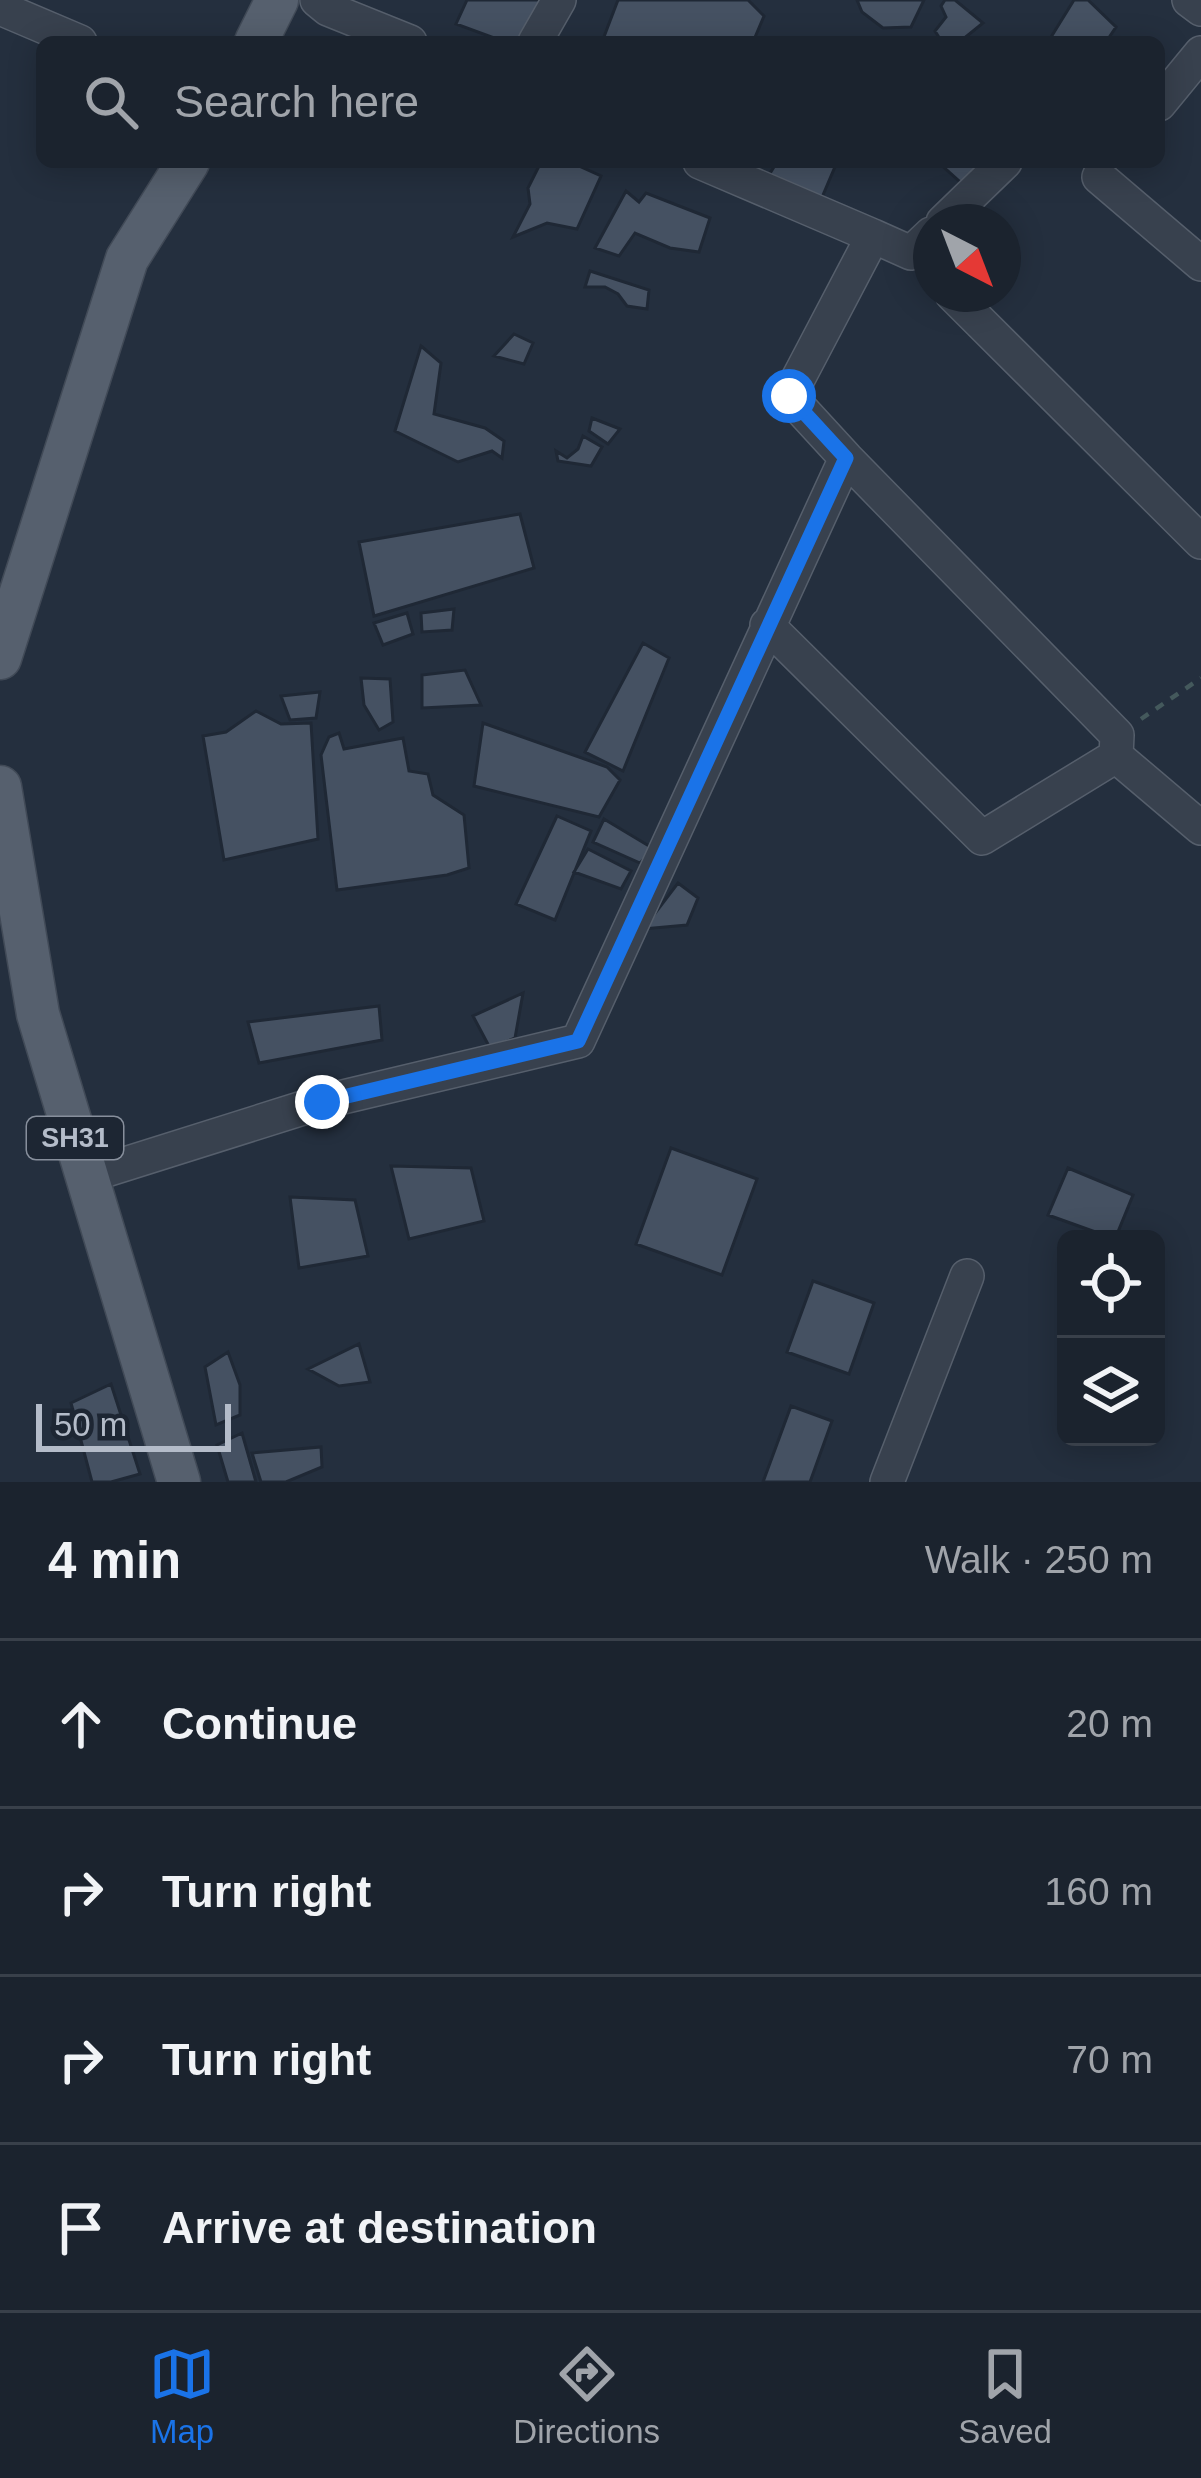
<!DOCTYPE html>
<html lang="en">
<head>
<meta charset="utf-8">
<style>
  :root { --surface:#1b232e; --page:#282f3a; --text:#f1f3f6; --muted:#a0a4aa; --line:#39404a; --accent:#1a73e8 }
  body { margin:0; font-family:Arial,sans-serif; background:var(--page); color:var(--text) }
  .controls { position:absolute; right:36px; bottom:36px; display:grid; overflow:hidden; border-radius:18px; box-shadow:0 6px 30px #0003 }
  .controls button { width:108px; height:108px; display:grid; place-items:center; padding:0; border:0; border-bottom:3px solid var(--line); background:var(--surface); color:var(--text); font:60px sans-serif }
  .compass { position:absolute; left:913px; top:204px; width:108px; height:108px; border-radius:50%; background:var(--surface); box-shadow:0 6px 30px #0003; rotate:138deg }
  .scale { position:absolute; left:36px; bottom:30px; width:195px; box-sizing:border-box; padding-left:12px; border:6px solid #b4bcc9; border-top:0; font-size:33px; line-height:42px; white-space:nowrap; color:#b4bcc9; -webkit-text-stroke:9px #1d2633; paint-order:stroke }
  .stop { position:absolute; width:36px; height:36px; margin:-27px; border:9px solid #1a73e8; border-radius:50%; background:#fff }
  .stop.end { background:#1a73e8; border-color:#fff; box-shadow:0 3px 12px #0008 }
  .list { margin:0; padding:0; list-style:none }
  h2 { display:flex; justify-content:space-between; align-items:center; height:156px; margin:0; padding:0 48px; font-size:51px }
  h2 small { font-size:39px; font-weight:400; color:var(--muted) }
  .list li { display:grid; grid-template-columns:78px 1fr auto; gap:36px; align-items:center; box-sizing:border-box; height:168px; padding:0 48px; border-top:3px solid var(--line) }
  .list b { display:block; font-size:45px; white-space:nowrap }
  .list em { font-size:39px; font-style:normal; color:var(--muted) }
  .icon { flex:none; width:66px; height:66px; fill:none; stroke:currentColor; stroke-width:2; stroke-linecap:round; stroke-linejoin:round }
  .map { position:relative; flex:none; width:1201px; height:1482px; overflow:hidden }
  .search { position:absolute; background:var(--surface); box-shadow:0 6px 30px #0003; left:36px; right:36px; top:36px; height:132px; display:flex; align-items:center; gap:30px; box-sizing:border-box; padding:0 42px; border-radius:18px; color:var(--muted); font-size:45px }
  .sheet { height:828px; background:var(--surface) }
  nav { display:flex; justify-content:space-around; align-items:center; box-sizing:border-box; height:168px; border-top:3px solid var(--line); background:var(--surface); font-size:33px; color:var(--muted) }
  nav a { display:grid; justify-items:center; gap:6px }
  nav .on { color:var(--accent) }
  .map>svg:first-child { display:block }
  .building { fill:#455162; stroke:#1f2835; stroke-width:3 }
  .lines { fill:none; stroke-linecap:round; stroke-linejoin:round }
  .minor-casing { stroke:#565f6c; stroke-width:36 }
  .major-casing { stroke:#414a57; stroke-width:45 }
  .path { stroke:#44595c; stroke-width:4.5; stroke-dasharray:9 9; stroke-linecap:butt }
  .minor { stroke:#38414e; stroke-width:33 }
  .major { stroke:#56606e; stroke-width:42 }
  .route { stroke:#1a73e8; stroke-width:15 }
  .labels { text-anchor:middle; stroke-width:9; stroke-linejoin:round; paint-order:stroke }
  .shield { fill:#1d2633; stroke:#878f9c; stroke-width:3 }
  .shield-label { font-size:27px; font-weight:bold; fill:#b4bcc9 }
</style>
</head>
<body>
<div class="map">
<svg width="1201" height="1482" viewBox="0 0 1201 1482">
  <rect width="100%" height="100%" fill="#242f3e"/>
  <!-- building -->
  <path class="building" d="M 467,0 L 548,0 L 530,42 L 505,42 L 456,24 Z
    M 618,0 L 748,0 L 764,16 L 753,42 L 602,42 Z
    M 857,0 L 924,0 L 911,27 L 883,28 L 862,12 Z
    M 945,0 L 955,0 L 983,23 L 962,40 L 942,42 L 935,31 L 946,17 L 941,6 Z
    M 1074,0 L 1088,0 L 1116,27 L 1106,42 L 1048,42 Z
    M 541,162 L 570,162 L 601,176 L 577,229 L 547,223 L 513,237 L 530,204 L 528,188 Z
    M 777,162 L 837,162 L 820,202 L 761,188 Z
    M 938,162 L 989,162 L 967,188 Z
    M 626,191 L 639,202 L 646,193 L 710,218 L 699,252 L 670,248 L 635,233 L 619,256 L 595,248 Z
    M 590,271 L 649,290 L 647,309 L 627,306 L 618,294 L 605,287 L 585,287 Z
    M 514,334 L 533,343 L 524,364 L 494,356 Z
    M 421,346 L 441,363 L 434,414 L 485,428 L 504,441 L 502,458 L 492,451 L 458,462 L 395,431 Z
    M 592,418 L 620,429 L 608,444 L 589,431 Z
    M 583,436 L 602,447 L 591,466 L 558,461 L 556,451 L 567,458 L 578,449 Z
    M 520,514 L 534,568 L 374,616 L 359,542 Z
    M 454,609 L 452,630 L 422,632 L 421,613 Z
    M 407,613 L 413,634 L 383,645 L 374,623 Z
    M 643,643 L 669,658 L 623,771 L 585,752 Z
    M 465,670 L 481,705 L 422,708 L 422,675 Z
    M 361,678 L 390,679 L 393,722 L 379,730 L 364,705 Z
    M 320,692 L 316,718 L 290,720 L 281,696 Z
    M 256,711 L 281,724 L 311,723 L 318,839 L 224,860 L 203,736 L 226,732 Z
    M 483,723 L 607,767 L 620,780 L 599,817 L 474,786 Z
    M 339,733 L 344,749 L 403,738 L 409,771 L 428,774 L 433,795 L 464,815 L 469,868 L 447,875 L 337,890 L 321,755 L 329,737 Z
    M 557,816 L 591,831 L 555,920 L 516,904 Z
    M 604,819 L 654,849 L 640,863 L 593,842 Z
    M 588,849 L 631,871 L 621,889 L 574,872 Z
    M 678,883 L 698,898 L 687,925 L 643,929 Z
    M 523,993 L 515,1038 L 490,1048 L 473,1016 Z
    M 379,1006 L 382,1040 L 259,1063 L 248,1022 Z
    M 671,1148 L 757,1179 L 722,1275 L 636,1244 Z
    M 391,1166 L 471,1168 L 484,1221 L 409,1239 Z
    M 1068,1168 L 1133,1195 L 1115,1239 L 1048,1215 Z
    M 290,1197 L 355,1200 L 368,1256 L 299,1268 Z
    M 813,1281 L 874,1303 L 849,1374 L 787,1352 Z
    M 359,1344 L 370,1382 L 339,1386 L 308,1369 Z
    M 228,1352 L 240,1385 L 240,1415 L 216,1425 L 205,1367 Z
    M 111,1384 L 140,1474 L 111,1482 L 92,1482 L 71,1403 Z
    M 791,1406 L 832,1421 L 810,1482 L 763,1482 Z
    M 242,1433 L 256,1482 L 228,1482 L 217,1445 Z
    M 321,1447 L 322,1467 L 286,1482 L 261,1482 L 252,1453 Z"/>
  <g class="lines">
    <!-- minor casing -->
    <g class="minor-casing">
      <path id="minor" d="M 317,0 L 328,9 L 410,42
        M 1189,0 L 1201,9
        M 0,8 L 80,42
        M 535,42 L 559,0
        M 1159,104 L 1201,53
        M 1099,177 L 1201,264
        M 943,222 L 1005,162
        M 873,236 L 911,253 L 931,234
        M 952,294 L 1201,542
        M 846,458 L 1117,735 L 1116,756
        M 767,625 L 982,838 L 1116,756 L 1201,828
        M 87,1176 L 322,1102 L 578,1041 L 846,458 L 789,396 L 873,236 L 700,162
        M 887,1482 L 967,1276"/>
    </g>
    <!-- major casing -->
    <g class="major-casing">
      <path id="major" d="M 256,42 L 277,0
        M 0,658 L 127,259 L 188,162
        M 0,787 L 38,1014 L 179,1482"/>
    </g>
    <!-- path -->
    <path class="path" d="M 1141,719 L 1201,678"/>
    <!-- minor -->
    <use href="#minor" class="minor"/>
    <!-- major -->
    <use href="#major" class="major"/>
  </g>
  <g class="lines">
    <!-- route -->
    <path class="route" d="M 322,1102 L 578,1041 L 846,458 L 789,396"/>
  </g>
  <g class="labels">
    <!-- shield labels -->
    <rect class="shield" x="27" y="1117" width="96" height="42" rx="9"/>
    <g class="shield-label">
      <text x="75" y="1147">SH31</text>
    </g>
  </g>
</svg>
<div class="controls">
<button><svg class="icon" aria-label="locate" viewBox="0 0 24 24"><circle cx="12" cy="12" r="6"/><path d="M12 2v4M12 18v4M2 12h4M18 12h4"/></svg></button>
<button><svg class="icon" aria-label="layers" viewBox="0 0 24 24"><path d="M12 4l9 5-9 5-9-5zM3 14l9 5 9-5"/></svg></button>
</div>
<svg class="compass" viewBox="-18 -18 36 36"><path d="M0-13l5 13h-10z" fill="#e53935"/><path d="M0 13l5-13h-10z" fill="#a0a4aa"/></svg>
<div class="scale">50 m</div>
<div class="stop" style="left:789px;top:396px"></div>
<div class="stop end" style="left:322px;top:1102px"></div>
<div class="search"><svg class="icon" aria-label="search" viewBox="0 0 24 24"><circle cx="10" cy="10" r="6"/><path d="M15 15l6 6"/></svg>Search here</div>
</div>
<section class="sheet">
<h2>4 min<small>Walk · 250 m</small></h2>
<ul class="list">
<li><svg class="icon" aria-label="ahead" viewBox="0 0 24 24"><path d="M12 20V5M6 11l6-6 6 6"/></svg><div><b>Continue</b></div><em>20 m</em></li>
<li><svg class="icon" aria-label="right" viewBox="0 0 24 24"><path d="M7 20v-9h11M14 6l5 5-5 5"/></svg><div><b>Turn right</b></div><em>160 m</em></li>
<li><svg class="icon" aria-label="right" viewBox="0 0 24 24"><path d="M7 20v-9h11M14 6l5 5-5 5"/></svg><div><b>Turn right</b></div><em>70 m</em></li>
<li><svg class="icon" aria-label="arrive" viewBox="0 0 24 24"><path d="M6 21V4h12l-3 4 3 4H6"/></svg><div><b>Arrive at destination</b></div></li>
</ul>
</section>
<nav>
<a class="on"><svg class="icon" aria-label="map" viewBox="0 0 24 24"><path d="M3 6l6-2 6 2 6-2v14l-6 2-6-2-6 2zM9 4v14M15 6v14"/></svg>Map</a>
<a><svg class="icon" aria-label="directions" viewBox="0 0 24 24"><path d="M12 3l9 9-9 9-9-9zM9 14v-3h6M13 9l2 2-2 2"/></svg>Directions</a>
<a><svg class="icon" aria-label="saved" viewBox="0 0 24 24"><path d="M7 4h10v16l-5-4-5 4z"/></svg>Saved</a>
</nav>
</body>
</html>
